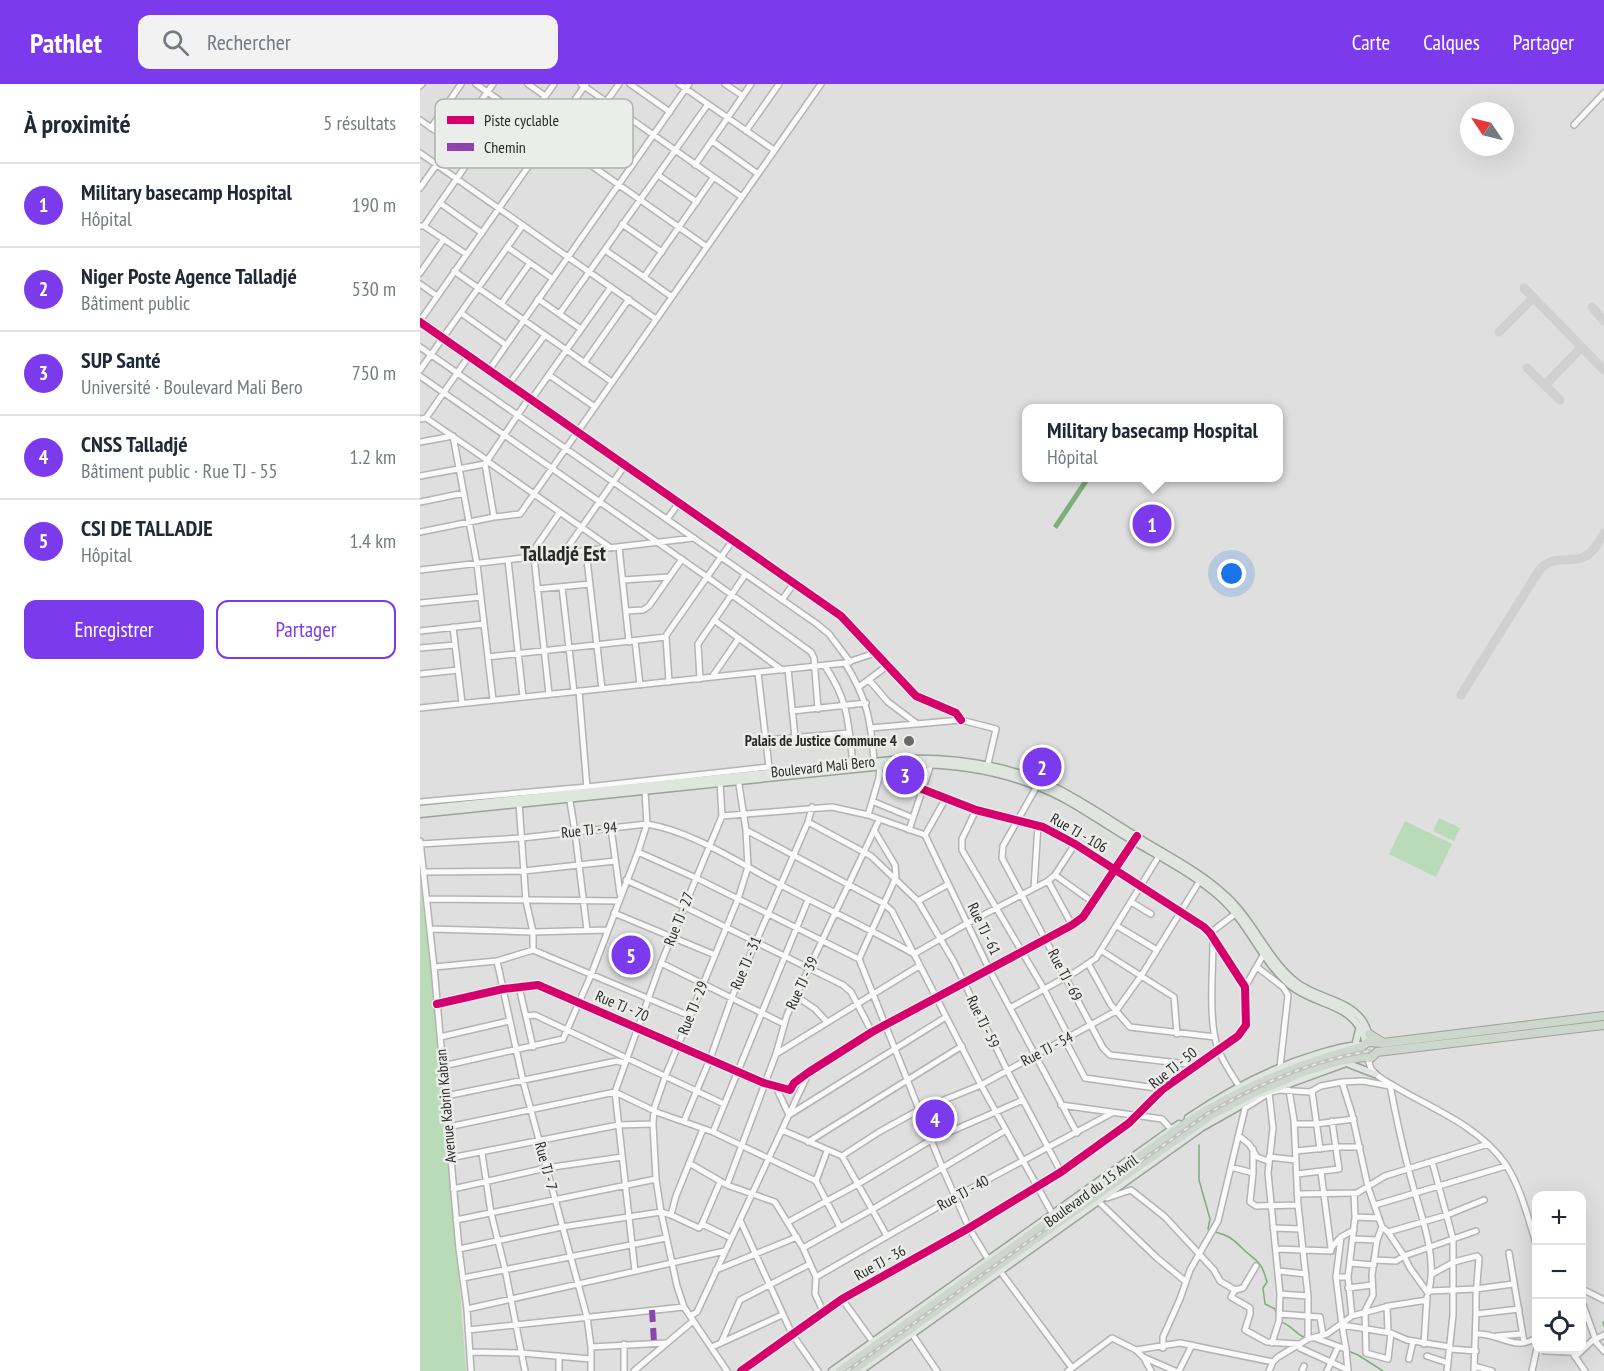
<!DOCTYPE html>
<html lang="fr">
<head>
<meta charset="utf-8">
<style>
  :root { --surface:#fff; --page:#f2f2f3; --text:#1f2937; --muted:#747a83; --line:#e0e1e3; --accent:#7c3aed }
  body { margin:0; font-family:"PT Sans Narrow",sans-serif; background:var(--page); color:var(--text) }
  .controls { position:absolute; right:18px; bottom:18px; display:grid; overflow:hidden; border-radius:12px; box-shadow:0 6px 24px #0002 }
  .controls button { width:54px; height:54px; display:grid; place-items:center; padding:0; border:0; border-bottom:2px solid var(--line); background:var(--surface); color:var(--text); font:30px sans-serif }
  .compass { position:absolute; left:1040px; top:18px; width:54px; height:54px; border-radius:50%; background:var(--surface); box-shadow:0 6px 24px #0002; rotate:305deg }
  .you { position:absolute; left:812px; top:490px; width:21px; height:21px; margin:-15px; border:4px solid #fff; border-radius:50%; background:#1a73e8; box-shadow:0 0 0 9px #1a73e833 }
  .badge { display:grid; place-items:center; width:39px; height:39px; border-radius:50%; background:var(--accent); color:#fff; font-size:20px; font-weight:700 }
  .pin { position:absolute; translate:-50% -50%; border:3px solid #fff; box-shadow:0 2px 6px #0006 }
  .popup { position:absolute; left:602px; top:320px; width:261px; height:78px; box-sizing:border-box; display:grid; place-content:center; border-radius:12px; background:var(--surface); filter:drop-shadow(0 2px 4px #0005); font-size:20px; white-space:nowrap; color:var(--muted) }
  .popup b { font-size:22px; color:var(--text) }
  .popup::after { content:''; position:absolute; left:50%; top:100%; margin-left:-12px; border:12px solid transparent; border-top-color:var(--surface) }
  .list { margin:0; padding:0; list-style:none }
  h2 { display:flex; justify-content:space-between; align-items:center; height:78px; margin:0; padding:0 24px; font-size:26px }
  h2 small { font-size:20px; font-weight:400; color:var(--muted) }
  .list li { display:grid; grid-template-columns:39px 1fr auto; gap:18px; align-items:center; box-sizing:border-box; height:84px; padding:0 24px; border-top:2px solid var(--line) }
  .list b { display:block; font-size:22px; white-space:nowrap }
  .list p { margin:0; font-size:20px; white-space:nowrap; color:var(--muted) }
  .list em { font-size:20px; font-style:normal; color:var(--muted) }
  .actions { display:flex; gap:12px; padding:18px 24px }
  .actions a { flex:1; padding:14px 0; border:2px solid var(--accent); border-radius:12px; text-align:center; font-size:21px; color:var(--accent) }
  .actions .main { background:var(--accent); color:#fff }
  .icon { flex:none; width:33px; height:33px; fill:none; stroke:currentColor; stroke-width:2; stroke-linecap:round; stroke-linejoin:round }
  .map { position:relative; flex:none; width:1184px; height:1287px; overflow:hidden }
  header { display:flex; align-items:center; gap:36px; box-sizing:border-box; height:84px; padding:0 30px; background:var(--accent); color:#fff }
  header strong { font-size:28px }
  nav { display:flex; gap:33px; margin-inline-start:auto; font-size:21px }
  .search { width:420px; height:54px; background:var(--page); display:flex; align-items:center; gap:15px; box-sizing:border-box; padding:0 21px; border-radius:12px; color:var(--muted); font-size:22px }
  main { display:flex }
  aside { flex:1; background:var(--surface) }
  .map>svg:first-child { display:block }
  .green { fill:#b9dbb7 }
  .water { fill:#7eaf7b }
  .lines { fill:none; stroke-linecap:round; stroke-linejoin:round }
  .stream { stroke:#7eaf7b; stroke-width:1.5 }
  .taxiway { stroke:#d0d0d0; stroke-width:9 }
  .minor-casing { stroke:#b3b3b3; stroke-width:8 }
  .major-casing { stroke:#99a398; stroke-width:9 }
  .highway-casing { stroke:#99a398; stroke-width:10 }
  .minor { stroke:#fafafa; stroke-width:5 }
  .major { stroke:#e0e5e0; stroke-width:6 }
  .highway { stroke:#ced7ce; stroke-width:8 }
  .rail-casing { stroke:#c2c2c1; stroke-width:4 }
  .rail { stroke:#ebedea; stroke-width:1.5; stroke-dasharray:4.5; stroke-linecap:butt }
  .quiet { stroke:#8e44ad; stroke-width:6; stroke-dasharray:12 6; stroke-linecap:butt }
  .cycleway-casing { stroke:#ebedea; stroke-width:11 }
  .cycleway { stroke:#d6006c; stroke-width:8 }
  .poi-dot { fill:#696968; stroke:#ebedea; stroke-width:2 }
  .labels { text-anchor:middle; stroke-width:5; stroke-linejoin:round; paint-order:stroke }
  .poi-label { font-size:15px; font-weight:bold; fill:#2a2a29; stroke:#ebedea; text-anchor:end }
  .street-label { font-size:15px; fill:#2a2a29; stroke:#ebedea }
  .district-label { font-size:21px; font-weight:bold; fill:#2a2a29; stroke:#ebedea }
  .key { fill:#ebedea; stroke:#b1b2b0; stroke-width:1.5 }
  .key-label { font-size:16px; fill:#2a2a29 }
</style>
</head>
<body>
<header>
<strong>Pathlet</strong>
<div class="search"><svg class="icon" aria-label="search" viewBox="0 0 24 24"><circle cx="10" cy="10" r="6"/><path d="M15 15l6 6"/></svg>Rechercher</div>
<nav><a>Carte</a><a>Calques</a><a>Partager</a></nav>
</header>
<main>
<aside>
<h2>À proximité<small>5 résultats</small></h2>
<ul class="list">
<li><span class="badge">1</span><div><b>Military basecamp Hospital</b><p>Hôpital</p></div><em>190 m</em></li>
<li><span class="badge">2</span><div><b>Niger Poste Agence Talladjé</b><p>Bâtiment public</p></div><em>530 m</em></li>
<li><span class="badge">3</span><div><b>SUP Santé</b><p>Université · Boulevard Mali Bero</p></div><em>750 m</em></li>
<li><span class="badge">4</span><div><b>CNSS Talladjé</b><p>Bâtiment public · Rue TJ - 55</p></div><em>1.2 km</em></li>
<li><span class="badge">5</span><div><b>CSI DE TALLADJE</b><p>Hôpital</p></div><em>1.4 km</em></li>
</ul>
<div class="actions"><a class="main">Enregistrer</a><a>Partager</a></div>
</aside>
<div class="map">
<svg width="1184" height="1287" viewBox="0 0 1184 1287">
  <rect width="100%" height="100%" fill="#dedfde"/>
  <!-- green -->
  <path class="green" d="M 1019,734 L 1040,744 L 1034,757 L 1013,747 Z
    M 985,737 L 1032,760 L 1016,793 L 969,770 Z
    M 0,796 L 13,899 L 37,1169 L 46,1287 L 0,1287 Z"/>
  <!-- water -->
  <path class="water" d="M 665,394 L 671,394 L 637,445 L 633,442 Z"/>
  <g class="lines">
    <!-- stream -->
    <path class="stream" d="M 779,1061 L 779,1096 L 790,1135 L 788,1145 L 790,1147
      M 795,1148 C 808,1151 813,1155 822,1164 C 836,1178 841,1175 847,1198 L 843,1204 L 845,1220 L 855,1225 L 856,1228
      M 861,1238 C 872,1241 876,1251 886,1254
      M 1183,1238 L 1184,1242
      M 928,1267 L 938,1271 L 963,1287"/>
    <!-- taxiway -->
    <path class="taxiway" d="M 1104,204 L 1184,286
      M 1172,223 L 1184,237
      M 1079,248 L 1111,216 L 1115,216
      M 1107,284 L 1140,316
      M 1127,304 L 1128,298 L 1159,266 L 1160,261
      M 1041,611 L 1120,485 C 1136,468 1154,483 1170,469 C 1176,464 1180,456 1184,449"/>
    <!-- minor casing -->
    <g class="minor-casing">
      <path id="minor" d="M 56,0 L 287,163
        M 108,0 L 125,12
        M 161,0 L 322,113
        M 210,0 L 250,28
        M 259,0 L 354,66
        M 305,0 L 323,12
        M 0,2 L 2,0
        M 186,18 L 199,0
        M 0,36 L 32,58
        M 108,37 L 134,0
        M 1154,41 L 1184,9
        M 11,44 L 41,0
        M 326,47 L 359,0
        M 292,57 L 338,90
        M 0,69 L 236,235
        M 275,81 L 331,0
        M 238,91 L 277,118
        M 0,104 L 73,0
        M 20,119 L 62,149
        M 202,140 L 242,168
        M 0,142 L 4,142 L 46,170
        M 4,142 L 87,22
        M 87,163 L 110,179
        M 185,166 L 224,193 L 293,94
        M 34,187 L 192,298
        M 0,189 L 24,155
        M 224,193 L 252,213
        M 0,200 L 17,212
        M 118,215 L 161,245
        M 81,220 L 110,179 L 133,195
        M 41,229 L 86,261
        M 140,229 L 288,20
        M 0,237 L 166,0
        M 0,238 L 421,532 L 496,612 L 536,629 L 541,636
        M 0,263 L 397,540 L 409,550 L 430,578
        M 164,279 L 209,215
        M 0,286 L 103,141
        M 69,286 L 269,0
        M 129,291 L 175,323
        M 0,292 L 287,493 L 391,568 L 394,574 L 398,625
        M 89,300 L 125,251
        M 111,316 L 191,203
        M 6,334 L 67,376
        M 0,335 L 6,334 L 49,272
        M 33,352 L 57,480 L 73,616
        M 0,358 L 33,352
        M 67,377 L 191,464
        M 0,392 L 65,380
        M 0,418 L 44,409
        M 74,433 L 65,380 L 109,314
        M 247,435 L 259,419
        M 0,448 L 74,433 L 100,430 L 401,0
        M 199,463 L 209,558
        M 166,467 L 182,605
        M 143,470 L 205,381
        M 88,476 L 103,613
        M 0,486 L 274,454
        M 203,496 L 249,493
        M 142,503 L 154,608
        M 117,505 L 170,500
        M 362,516 L 374,499
        M 0,519 L 61,513
        M 206,527 L 223,526 L 229,522 L 262,475
        M 294,536 L 362,586
        M 33,543 L 42,619
        M 0,547 L 64,540
        M 215,557 L 220,601
        M 0,564 L 35,561
        M 68,573 L 246,553
        M 425,579 C 447,614 451,637 454,677
        M 405,582 C 429,618 428,638 433,680
        M 368,585 L 375,653
        M 0,590 L 38,586
        M 292,593 L 319,554
        M 280,595 L 278,560 L 325,491
        M 449,596 L 468,618 L 496,639
        M 249,598 L 246,553 L 247,550 L 313,456
        M 440,602 L 467,582
        M 159,607 L 167,704
        M 129,610 L 114,473 L 116,463 L 140,428
        M 0,624 L 425,579 L 455,569
        M 372,627 L 446,619
        M 451,644 L 541,636 L 576,645 L 567,684
        M 346,656 L 429,649
        M 617,702 L 583,762 L 582,774 L 683,964 L 690,971 L 776,981
        M 149,711 L 155,748 L 167,846
        M 526,714 L 505,751 L 569,885 L 657,1049
        M 452,717 L 493,734
        M 0,718 L 167,703 L 349,683 L 338,589
        M 99,719 L 106,817 L 113,848 L 113,866
        M 556,726 L 542,755 L 542,766 L 624,905 L 649,953
        M 448,731 L 459,694 L 460,681
        M 302,732 L 412,723 L 448,731 L 505,751
        M 388,738 L 451,772 L 498,817 L 534,878 L 587,986 L 641,1088
        M 191,744 L 200,810
        M 326,746 L 463,819 L 472,827 L 561,1001 L 632,1129
        M 489,746 L 511,680
        M 0,757 L 14,883 L 39,1165 L 47,1225 L 51,1287
        M 0,760 L 102,754 L 227,740 C 274,748 317,778 359,800 C 404,824 450,845 494,870
        M 218,768 L 276,794 L 439,875
        M 3,788 L 104,787 L 195,777
        M 635,791 L 674,819
        M 206,796 L 263,822 L 423,901 L 431,908 L 452,948
        M 628,797 L 652,841
        M 614,804 L 618,741
        M 7,815 L 199,817
        M 498,817 L 527,801
        M 711,818 L 731,830
        M 194,829 L 295,871
        M 697,842 L 737,866
        M 11,845 L 113,848 L 187,846
        M 790,849 L 815,830
        M 793,857 C 793,887 788,938 798,965 C 803,978 812,991 819,1002
        M 682,867 L 754,913 L 757,950
        M 494,870 L 546,840 L 628,797 L 635,791 L 655,760
        M 439,875 L 522,1083 L 549,1144 L 568,1175
        M 439,875 L 476,793 L 475,781 L 454,746
        M 77,877 L 103,997 L 167,1233 L 171,1263 L 171,1287
        M 241,879 L 364,940
        M 669,881 L 691,921 L 710,943 L 795,953
        M 14,883 L 77,877 L 113,866 L 270,932
        M 837,883 L 863,903 L 868,911 L 860,983
        M 99,903 L 113,963
        M 825,903 L 845,868
        M 376,912 L 395,925 L 407,938
        M 17,920 L 83,905 L 118,901 L 344,999 L 370,1006 L 374,999 L 389,988 L 452,948 L 652,841 L 663,833 L 716,754
        M 590,924 L 657,887 L 676,874 L 739,772
        M 107,932 L 115,931 L 304,1020
        M 20,953 L 89,937
        M 645,956 L 665,994 L 743,1005
        M 356,970 L 499,882
        M 948,975 L 951,985 L 958,992 C 1000,1021 1056,1037 1086,1081 C 1101,1104 1108,1134 1116,1159
        M 23,982 L 143,955 L 171,891 L 218,768 L 227,740 L 225,708
        M 922,998 L 932,1030 L 948,1103 L 962,1143 L 957,1156 L 952,1191 L 953,1211 L 945,1227 L 946,1269 L 968,1275 L 971,1249
        M 356,1003 L 369,1031 L 526,933
        M 869,1006 L 874,1036 L 878,1121 L 888,1212 L 888,1255
        M 892,1007 L 900,1065
        M 195,1008 L 239,1029 L 293,1048 L 396,1097
        M 849,1009 L 853,1044 L 848,1089 L 860,1210 L 859,1237 L 852,1259
        M 26,1012 L 197,977 L 204,979
        M 641,1021 L 742,1035 L 751,1045
        M 264,1037 L 290,975 L 312,913 L 388,738 L 392,723
        M 874,1040 L 896,1040 L 934,1035
        M 28,1043 L 195,1008
        M 362,1046 L 422,1072 L 467,1152
        M 293,1048 L 388,816
        M 819,1052 L 829,1060 L 837,1073 L 848,1077
        M 388,1058 L 542,962
        M 833,1065 L 833,1089 L 830,1118 L 836,1122 L 878,1121
        M 407,1067 L 396,1097 L 420,1143
        M 876,1067 L 915,1063 L 940,1063
        M 62,1069 L 71,1129 L 85,1185 L 105,1287
        M 422,1072 L 459,1048 L 499,1026 L 561,1001 L 696,927 L 721,892 L 779,798
        M 849,1073 L 876,1076
        M 30,1074 L 198,1041 L 233,1040
        M 1012,1077 L 1033,1155 L 1033,1231 L 1027,1287
        M 269,1079 L 307,1101 L 355,1118 L 383,1164 L 396,1193 L 395,1210 L 403,1227
        M 811,1083 L 833,1089
        M 901,1088 L 911,1164
        M 877,1090 L 919,1085 L 912,1037
        M 307,1101 L 356,970 L 367,931 L 459,736
        M 33,1105 L 126,1084 L 202,1073
        M 877,1110 L 937,1109 L 965,1092 L 1068,1060
        M 687,1114 L 711,1106 L 745,1133 L 794,1186 L 800,1197 L 815,1206 L 811,1213 L 830,1224 L 830,1230 L 825,1246 L 847,1258 L 878,1260 L 880,1264 L 928,1286
        M 679,1118 L 737,1174 L 765,1197
        M 955,1121 L 1086,1082
        M 251,1131 L 256,1112 L 283,1045
        M 935,1133 L 959,1134
        M 36,1136 L 236,1095
        M 320,1136 L 372,1250 L 398,1287
        M 368,1138 L 438,1100 L 511,1056 L 603,1016
        M 282,1140 L 300,1098
        M 962,1143 L 968,1148 L 984,1172 L 1056,1147
        M 853,1144 L 880,1145
        M 968,1148 L 1027,1131 L 1064,1116
        M 933,1155 L 957,1156
        M 383,1164 L 453,1125 L 586,1046
        M 39,1165 L 142,1143 L 241,1128 L 251,1131 L 279,1144 L 282,1140 L 311,1154
        M 856,1165 L 911,1167 L 911,1164 L 921,1153 L 934,1146
        M 1089,1169 L 1104,1258
        M 954,1176 L 976,1177 L 984,1172 L 990,1184 L 1008,1209 C 1020,1172 996,1119 988,1083 C 981,1056 975,1028 970,1001
        M 930,1179 L 954,1181
        M 296,1186 L 377,1153
        M 215,1187 L 195,1008 L 241,879 L 302,732 L 300,698
        M 580,1187 L 652,1284
        M 859,1187 L 886,1190
        M 1012,1190 L 1034,1178 L 1057,1172 L 1059,1174 L 1056,1212 L 1056,1230 L 1099,1225
        M 396,1193 L 535,1113 L 692,1029
        M 916,1193 L 921,1153
        M 928,1193 L 916,1193 L 922,1241 L 971,1249 L 987,1256 L 1030,1263
        M 43,1194 L 246,1154
        M 928,1204 L 952,1201
        M 1162,1205 L 1184,1216
        M 815,1206 L 823,1204 L 836,1182
        M 1009,1207 L 1056,1205 L 1093,1200
        M 860,1210 L 888,1212
        M 422,1215 L 453,1258
        M 967,1222 L 968,1248
        M 47,1225 L 305,1167
        M 860,1230 L 900,1233 L 903,1251
        M 270,1232 L 277,1228 L 388,990
        M 932,1232 L 928,1193 L 935,1133 L 934,1109
        M 922,1241 L 926,1265
        M 48,1246 L 264,1223
        M 492,1250 L 517,1287
        M 1057,1250 C 1080,1249 1095,1268 1116,1254
        M 1184,1251 L 1174,1256 L 1184,1267
        M 1077,1252 L 1102,1250
        M 895,1254 L 926,1265 L 928,1287
        M 301,1259 L 320,1216 L 390,1180
        M 204,1260 L 204,1287
        M 1004,1260 L 1007,1213
        M 171,1263 L 246,1259
        M 292,1263 L 362,1231
        M 743,1264 L 743,1253 L 760,1215 L 770,1186 L 798,1137 L 825,1024 L 849,1009 L 859,1006 L 890,1008 L 901,1002 L 922,998 L 943,997 L 970,1002
        M 1030,1265 L 1056,1267
        M 716,1266 L 760,1259 L 853,1278
        M 1125,1267 L 1152,1268
        M 50,1268 L 101,1269 L 171,1275
        M 1154,1271 L 1165,1287
        M 139,1272 L 139,1287
        M 1007,1272 L 1028,1279
        M 1155,1273 L 1175,1254 L 1162,1218
        M 724,1274 L 731,1287
        M 989,1275 L 993,1257
        M 1054,1282 L 1072,1287
        M 214,1287 L 273,1237
        M 307,1287 L 264,1223 L 257,1202 L 241,1128 L 236,1095 L 233,1040 L 234,1025 L 245,993 L 318,815 L 328,783 L 326,746 L 318,694
        M 321,1287 L 422,1215 L 549,1144 L 641,1088 L 709,1039 L 743,1005 L 818,952 L 826,941 L 825,903 L 790,849 L 784,843 L 655,760 L 623,743 L 556,726 L 502,705
        M 648,1287 L 692,1254 L 716,1266 L 723,1273 L 755,1287
        M 759,1287 L 772,1261
        M 849,1287 L 853,1278 L 858,1273 L 888,1255 L 907,1250 L 932,1232 L 969,1222 L 1007,1216
        M 882,1287 L 884,1282
        M 907,1287 L 918,1263
        M 1054,1287 L 1056,1230
        M 1112,1287 L 1117,1264"/>
    </g>
    <!-- major casing -->
    <g class="major-casing">
      <path id="major" d="M 0,725 L 482,675 C 536,673 589,681 638,705 C 667,720 696,740 724,757 C 752,774 783,790 807,813 C 833,837 846,872 872,895 C 892,914 926,914 942,936 C 946,941 947,947 950,953
        M 0,730 L 483,680 C 528,679 574,685 616,702 C 652,715 683,740 715,758 C 744,775 777,792 802,815 C 829,840 842,877 870,901 C 898,924 935,917 946,959
        M 936,958 L 940,942
        M 929,980 L 955,990
        M 768,1034 C 809,1006 851,984 898,970 C 911,966 925,962 939,961
        M 412,1287 L 759,1040
        M 440,1287 L 781,1044 L 841,1010 L 929,978"/>
    </g>
    <!-- highway casing -->
    <g class="highway-casing">
      <path id="highway" d="M 949,950 L 962,958
        M 957,968 L 1184,941
        M 420,1287 L 766,1039 C 825,1001 874,982 941,963 L 948,958 L 963,959 L 1184,932
        M 432,1287 L 663,1121 L 792,1031 L 836,1008 L 883,988 L 920,977 L 943,973 L 951,974 L 957,968"/>
    </g>
    <!-- minor -->
    <use href="#minor" class="minor"/>
    <!-- major -->
    <use href="#major" class="major"/>
    <!-- highway -->
    <use href="#highway" class="highway"/>
    <!-- rail casing -->
    <g class="rail-casing">
      <path id="rail" d="M 427,1287 L 787,1030 C 838,1000 891,977 949,967"/>
    </g>
    <!-- rail -->
    <use href="#rail" class="rail"/>
    <!-- quiet -->
    <path class="quiet" d="M 232,1226 L 234,1258"/>
    <!-- cycleway casing -->
    <g class="cycleway-casing">
      <path id="cycleway" d="M 0,238 L 421,532 L 496,612 L 536,629 L 541,636
        M 17,920 L 83,905 L 118,901 L 344,999 L 370,1006 L 374,999 L 389,988 L 452,948 L 652,841 L 663,833 L 717,752
        M 321,1287 L 422,1215 L 549,1144 L 641,1088 L 709,1039 L 743,1005 L 818,952 L 826,941 L 825,903 L 790,849 L 784,843 L 655,760 L 623,743 L 556,726 L 502,705"/>
    </g>
    <!-- cycleway -->
    <use href="#cycleway" class="cycleway"/>
  </g>
  <!-- markers -->
  <circle class="poi-dot" cx="489" cy="657" r="6"/>
  <g class="labels">
    <!-- poi labels -->
    <g class="poi-label">
      <text x="477" y="662">Palais de Justice Commune 4</text>
    </g>
    <!-- street labels -->
    <g class="street-label">
      <text transform="translate(403 683) rotate(-6)" y="5">Boulevard Mali Bero</text>
      <text transform="translate(169 746) rotate(-6)" y="5">Rue TJ - 94</text>
      <text transform="translate(659 749) rotate(30)" y="5">Rue TJ - 106</text>
      <text transform="translate(259 835) rotate(-68)" y="5">Rue TJ - 27</text>
      <text transform="translate(564 845) rotate(64)" y="5">Rue TJ - 61</text>
      <text transform="translate(326 879) rotate(-67)" y="5">Rue TJ - 31</text>
      <text transform="translate(645 891) rotate(62)" y="5">Rue TJ - 69</text>
      <text transform="translate(382 899) rotate(-65)" y="5">Rue TJ - 39</text>
      <text transform="translate(202 922) rotate(23)" y="5">Rue TJ - 70</text>
      <text transform="translate(273 924) rotate(-68)" y="5">Rue TJ - 29</text>
      <text transform="translate(563 938) rotate(64)" y="5">Rue TJ - 59</text>
      <text transform="translate(627 965) rotate(-28)" y="5">Rue TJ - 54</text>
      <text transform="translate(753 984) rotate(-38)" y="5">Rue TJ - 50</text>
      <text transform="translate(26 1022) rotate(-95)" y="5">Avenue Kabrin Kabran</text>
      <text transform="translate(126 1082) rotate(75)" y="5">Rue TJ - 7</text>
      <text transform="translate(671 1107) rotate(-36)" y="5">Boulevard du 15 Avril</text>
      <text transform="translate(543 1109) rotate(-29)" y="5">Rue TJ - 40</text>
      <text transform="translate(460 1179) rotate(-29)" y="5">Rue TJ - 36</text>
    </g>
    <!-- district labels -->
    <g class="district-label">
      <text x="143" y="477">Talladjé Est</text>
    </g>
  </g>
  <!-- legend -->
  <rect x="15" y="15" width="198" height="69" rx="9" class="key"/>
  <rect x="27" y="32" width="27" height="8" fill="#d6006c"/>
  <rect x="27" y="59" width="27" height="8" fill="#8e44ad"/>
  <g class="key-label">
    <text x="64" y="42">Piste cyclable</text>
    <text x="64" y="69">Chemin</text>
  </g>
</svg>
<div class="controls">
<button>+</button>
<button>−</button>
<button><svg class="icon" aria-label="locate" viewBox="0 0 24 24"><circle cx="12" cy="12" r="6"/><path d="M12 2v4M12 18v4M2 12h4M18 12h4"/></svg></button>
</div>
<svg class="compass" viewBox="-18 -18 36 36"><path d="M0-13l5 13h-10z" fill="#e53935"/><path d="M0 13l5-13h-10z" fill="#747a83"/></svg>
<div class="you"></div>
<div class="pin badge" style="left:732px;top:440px">1</div>
<div class="popup"><b>Military basecamp Hospital</b>Hôpital</div>
<div class="pin badge" style="left:622px;top:683px">2</div>
<div class="pin badge" style="left:485px;top:691px">3</div>
<div class="pin badge" style="left:515px;top:1035px">4</div>
<div class="pin badge" style="left:211px;top:871px">5</div>
</div>
</main>
</body>
</html>
